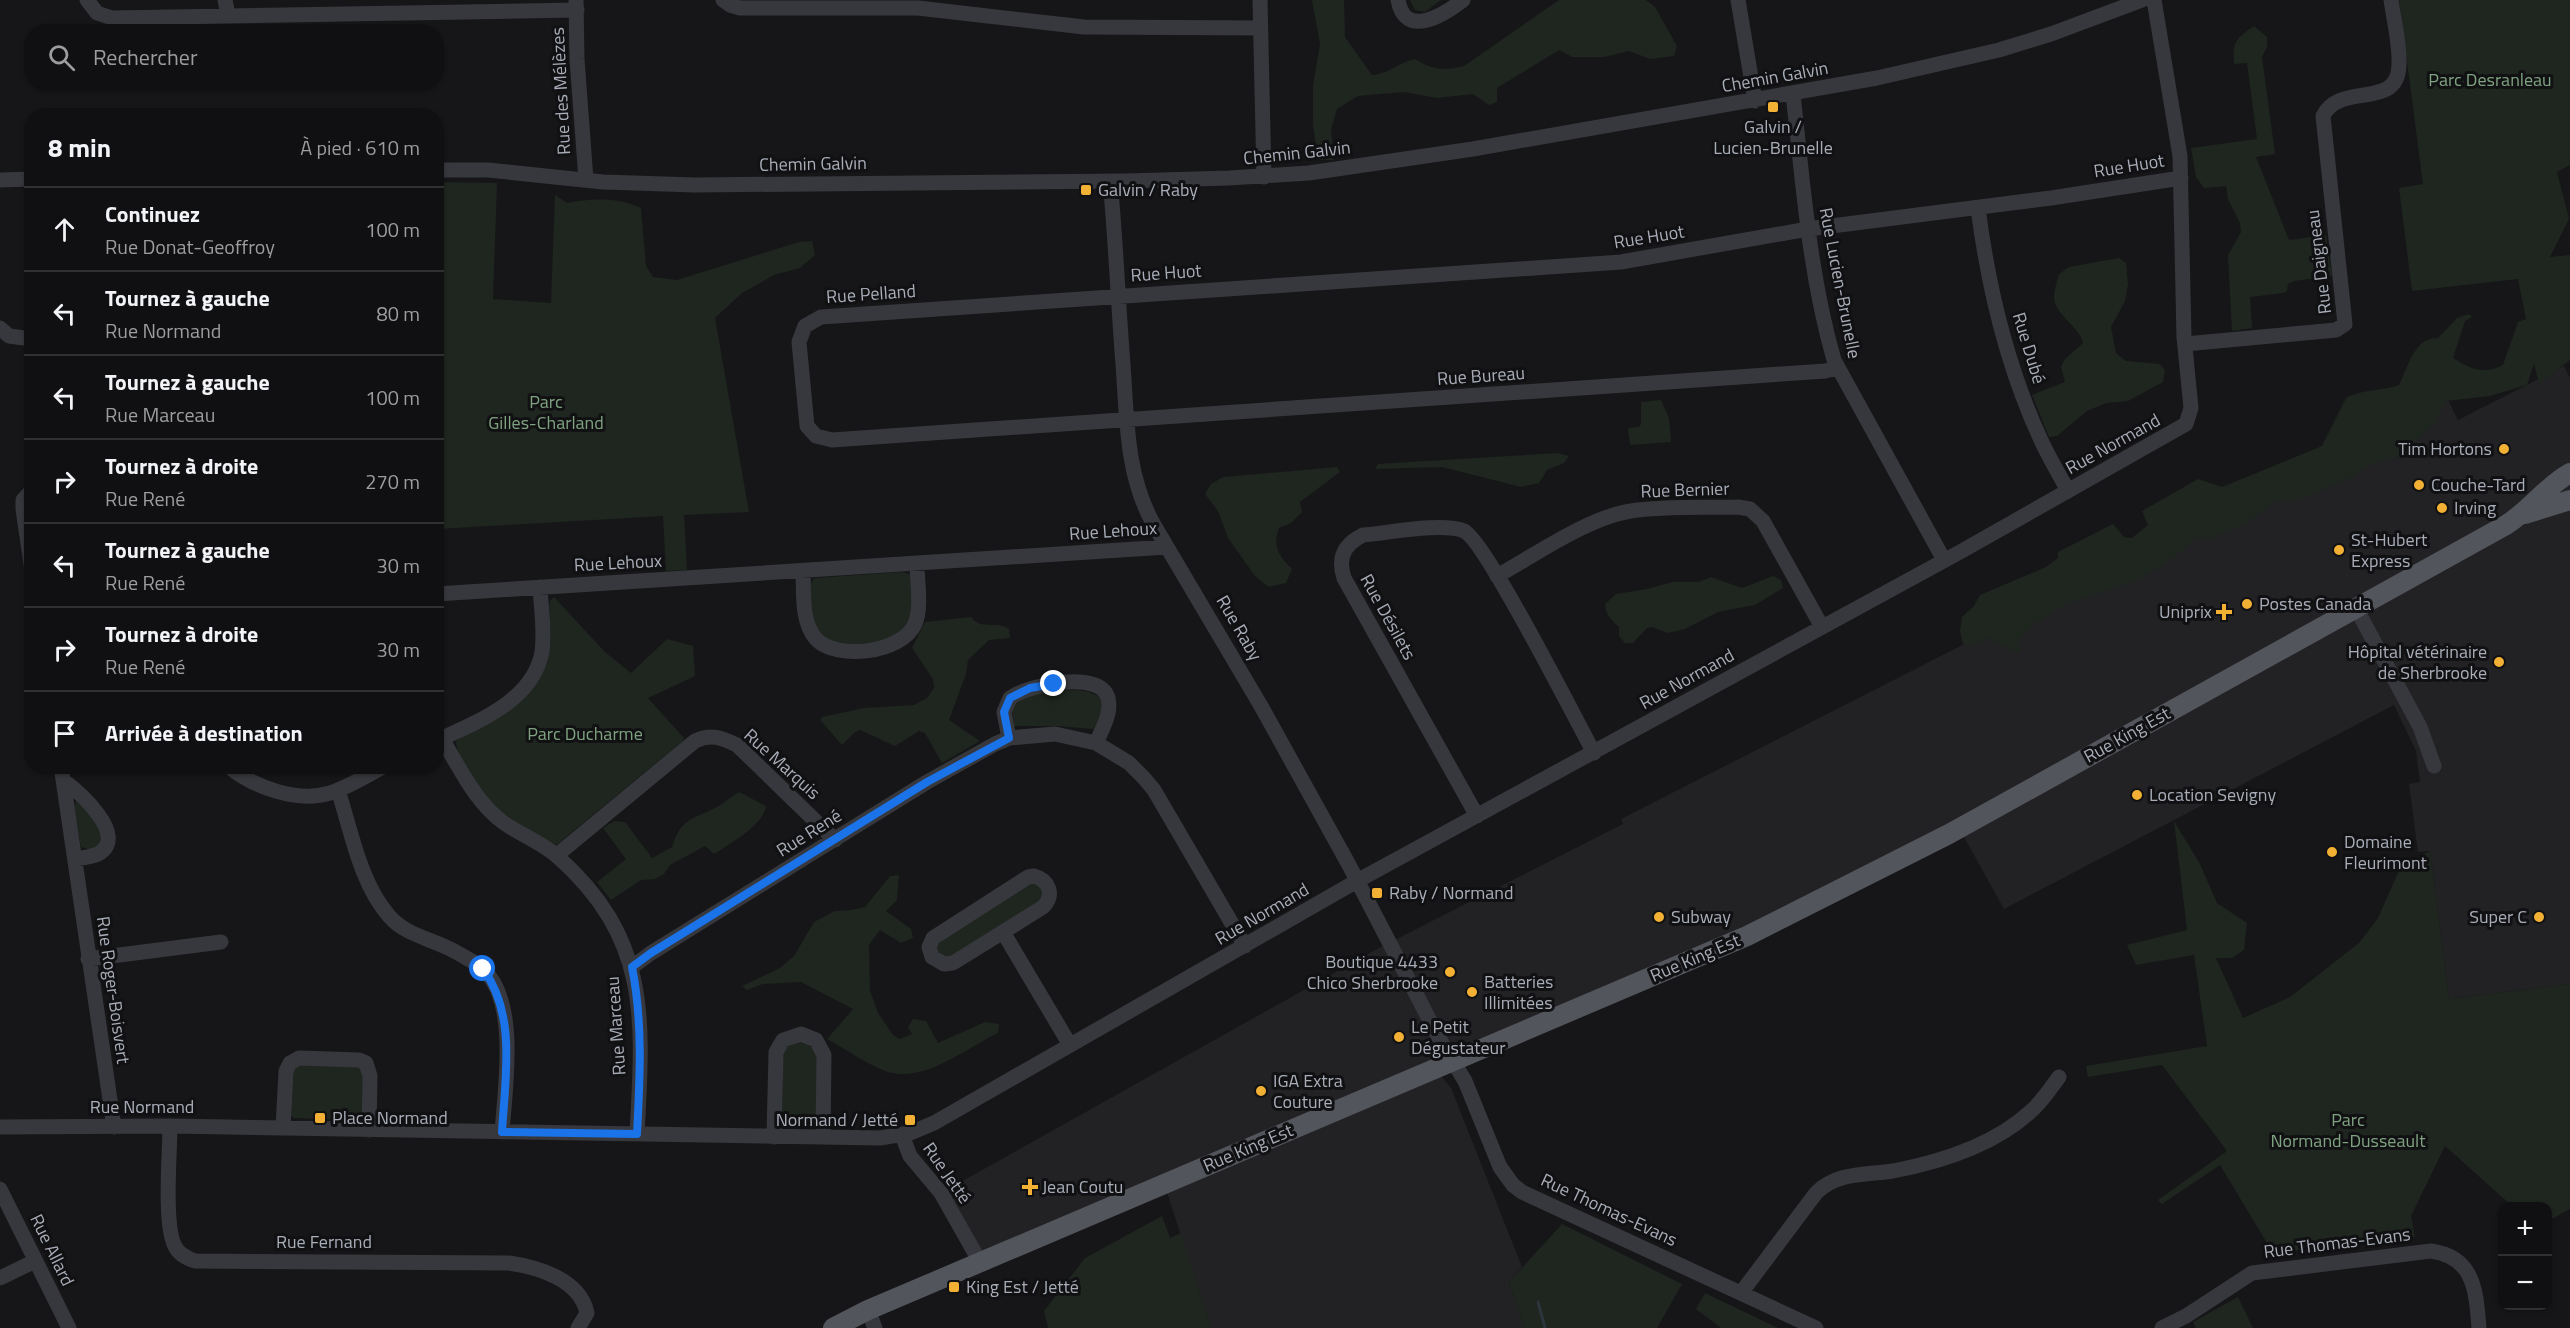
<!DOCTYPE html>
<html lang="fr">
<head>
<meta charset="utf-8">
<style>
  :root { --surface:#101012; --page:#19191b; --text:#f1f3f6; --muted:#9c9d9f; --line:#303032 }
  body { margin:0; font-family:"Titillium Web",sans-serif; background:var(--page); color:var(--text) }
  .controls { position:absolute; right:18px; bottom:18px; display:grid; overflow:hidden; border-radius:12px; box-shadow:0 2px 4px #0004 }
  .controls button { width:54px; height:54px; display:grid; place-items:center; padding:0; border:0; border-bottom:2px solid var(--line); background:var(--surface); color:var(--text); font:30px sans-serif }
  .stop { position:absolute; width:18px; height:18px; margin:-14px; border:4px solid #1a73e8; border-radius:50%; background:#fff }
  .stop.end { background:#1a73e8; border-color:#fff; box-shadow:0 2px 6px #0008 }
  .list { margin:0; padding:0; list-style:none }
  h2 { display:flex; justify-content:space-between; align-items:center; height:78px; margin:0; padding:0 24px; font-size:26px }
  h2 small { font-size:20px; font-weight:400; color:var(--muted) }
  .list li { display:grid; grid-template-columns:39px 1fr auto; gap:18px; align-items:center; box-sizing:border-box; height:84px; padding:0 24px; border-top:2px solid var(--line) }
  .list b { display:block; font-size:22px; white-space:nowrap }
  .list p { margin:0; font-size:20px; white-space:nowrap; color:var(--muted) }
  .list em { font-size:20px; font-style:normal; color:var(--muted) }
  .icon { flex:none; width:33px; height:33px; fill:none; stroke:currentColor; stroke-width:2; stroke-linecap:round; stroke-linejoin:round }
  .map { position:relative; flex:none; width:2570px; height:1328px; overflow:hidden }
  .search { position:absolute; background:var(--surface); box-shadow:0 2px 4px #0004; left:24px; top:24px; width:420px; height:66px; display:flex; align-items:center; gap:15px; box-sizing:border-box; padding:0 21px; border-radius:24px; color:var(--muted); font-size:22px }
  .panel { position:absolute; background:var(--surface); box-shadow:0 2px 4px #0004; left:24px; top:108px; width:420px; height:666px; border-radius:24px }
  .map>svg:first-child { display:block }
  .built { fill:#222225 }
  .green { fill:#1e261f }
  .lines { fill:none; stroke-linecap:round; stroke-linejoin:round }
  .stream { stroke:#2c353c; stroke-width:3 }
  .minor { stroke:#37383d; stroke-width:15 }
  .major { stroke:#53555c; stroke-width:20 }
  .route { stroke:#1a73e8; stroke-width:8 }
  .poi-dot { fill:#f2b134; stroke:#111113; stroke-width:2 }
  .labels { text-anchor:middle; stroke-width:6; stroke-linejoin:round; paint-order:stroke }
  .street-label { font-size:18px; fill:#a8adb8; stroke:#111113 }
  .park-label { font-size:18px; fill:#7fa381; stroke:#111113 }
  .poi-label { font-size:18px; fill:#a8adb8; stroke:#111113; text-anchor:start }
</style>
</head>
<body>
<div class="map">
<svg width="2570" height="1328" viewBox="0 0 2570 1328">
  <rect width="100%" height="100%" fill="#161618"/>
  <!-- built -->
  <path class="built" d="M 2564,366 L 2570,378 L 2570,984 L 2449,999 L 2430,851 L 2418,852 L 2409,784 L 2420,782 L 2416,751 L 2394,705 L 2004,909 L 1959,828 L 1874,873 L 1435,1068 L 1451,1088 L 1522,1267 L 1509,1282 L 1525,1328 L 1211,1328 L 1164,1183 L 980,1262 L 941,1193 L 1377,949 L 1623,824 L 1621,819 L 2447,398 L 2458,420 Z"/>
  <!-- green -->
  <path class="green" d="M 1312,0 L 1344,0 L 1345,37 L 1372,75 C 1389,74 1399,62 1415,59 C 1433,70 1443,71 1464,66 L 1559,0 L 1646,0 L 1655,7 L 1677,46 L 1674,56 L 1650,59 L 1629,51 L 1604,57 L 1572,57 L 1559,50 L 1497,88 L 1497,102 L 1489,105 L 1473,94 L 1437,98 L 1404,92 L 1358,96 L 1337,109 L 1331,130 L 1334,160 L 1318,160 L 1313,125 L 1313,86 L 1320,44 Z
    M 1410,0 L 1441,0 L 1425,12 L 1415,10 Z
    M 2399,0 L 2570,0 L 2570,165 L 2557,172 L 2569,219 L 2550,257 L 2570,255 L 2570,360 L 2539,384 L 2534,363 L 2527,385 L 2490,396 L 2446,401 L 2436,422 L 2403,455 L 2373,464 L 2345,481 L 2292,502 L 2277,501 L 2244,525 L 2206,540 L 2197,536 L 2175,557 L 2139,580 L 2064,605 L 2036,623 L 2019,640 L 2020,649 L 2016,653 L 1989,638 L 1978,644 L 1963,644 L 1960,631 L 1962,617 L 1974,606 L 1980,595 L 2046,567 L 2058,558 L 2058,552 L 2113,524 L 2124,537 L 2132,538 L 2148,525 L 2142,511 L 2198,479 L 2222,487 L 2322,446 L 2346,398 C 2362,389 2382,391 2399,385 C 2409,365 2414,338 2438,338 L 2457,318 L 2469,314 L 2472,317 L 2465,321 L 2453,358 C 2471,369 2483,375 2503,365 L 2518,322 L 2526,319 L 2518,279 L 2412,291 L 2399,188 L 2423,184 Z
    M 2254,26 L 2267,37 L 2267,47 L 2262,57 L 2275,154 L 2256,157 L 2289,240 L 2326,235 L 2332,276 L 2294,281 L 2288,284 L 2287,291 L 2283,293 L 2250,297 L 2252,328 L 2232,331 L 2228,255 L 2241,232 L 2240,223 L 2228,199 L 2226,186 L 2204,188 L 2196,177 L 2191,148 L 2257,139 L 2247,63 L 2234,64 C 2232,42 2236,39 2254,26 Z
    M 437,182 L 497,183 L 493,299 L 551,303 L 555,195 L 567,203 C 591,198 619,197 641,208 L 646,266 L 653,277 L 677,280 L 799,242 L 812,241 L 815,255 L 800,268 L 774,275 L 742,293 L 715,318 L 749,512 L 684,515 L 687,570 L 666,571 L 663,516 L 437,529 Z
    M 2119,258 L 2126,263 L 2128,284 L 2125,301 L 2111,327 L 2116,353 L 2126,361 L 2160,364 L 2165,370 L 2163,382 L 2128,401 L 2106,403 L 2087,411 L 2057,436 L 2049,437 L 2032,395 L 2065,382 L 2061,367 L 2065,359 L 2083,343 C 2079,326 2056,316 2054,298 C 2054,291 2057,281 2059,274 L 2069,267 Z
    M 1661,400 L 1669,418 L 1671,442 L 1630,445 L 1628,428 L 1639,427 L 1641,424 L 1641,402 Z
    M 1558,453 L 1569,456 L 1564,463 L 1547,470 L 1539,483 L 1521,487 L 1442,467 L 1375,469 L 1378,464 Z
    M 1337,467 L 1340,472 L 1300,502 L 1302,512 L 1291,523 L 1279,528 C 1272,546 1279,556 1292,569 L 1286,583 L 1269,587 L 1255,576 L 1228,538 L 1218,511 L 1205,494 L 1211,484 L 1223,477 Z
    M 902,572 L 909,574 L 912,579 C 912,592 913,606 910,618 C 902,652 853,646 828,642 C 823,636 816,630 813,623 C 808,613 806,584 815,578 Z
    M 1773,576 L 1781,580 L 1783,588 L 1755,605 L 1718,612 L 1685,629 L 1668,633 L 1652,627 L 1647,628 L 1633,643 L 1625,643 L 1619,636 L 1619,627 C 1611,620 1606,615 1605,604 L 1616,594 L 1647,589 L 1673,582 L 1699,582 L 1711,577 L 1742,588 Z
    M 554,597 L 605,652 L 631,673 L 667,639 L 693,646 L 695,676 L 648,698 L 684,738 L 683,741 L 555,846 C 515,822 488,810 466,767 C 462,759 456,750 456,741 C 494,708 541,708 550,648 C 552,633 548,617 550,601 Z
    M 971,617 C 982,631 996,620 1009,629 L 1010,638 L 989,640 L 968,660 L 966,674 L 949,720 L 980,741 L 942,763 L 925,733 L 919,731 L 895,746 L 860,730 L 855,732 L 842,745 L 820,720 L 822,717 L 864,708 L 914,705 L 927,698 L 934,688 L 933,679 L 912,648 L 925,622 Z
    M 1076,690 L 1089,692 L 1100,697 C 1104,708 1101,721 1093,729 L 1057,726 L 1014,726 L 1012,707 C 1026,689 1054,691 1076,690 Z
    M 739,792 L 766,806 C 763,826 729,844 714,854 L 705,846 L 670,865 L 664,874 L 655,879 L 641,880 L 611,900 L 597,882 L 626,859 L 603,828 L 614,821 L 625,822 L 652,858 L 672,847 C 680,822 688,820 711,810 C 721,806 730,797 739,792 Z
    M 77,800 L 80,801 L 102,831 L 100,844 L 92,850 L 81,847 L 74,806 Z
    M 2174,821 L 2200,864 L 2217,903 L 2247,923 L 2244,950 L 2232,958 L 2216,958 L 2243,1018 L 2290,997 L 2359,943 L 2378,918 L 2401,866 L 2430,851 L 2449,999 L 2570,984 L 2570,1209 L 2548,1221 L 2548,1206 L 2512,1206 L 2445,1146 L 2411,1216 L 2415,1237 L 2273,1253 L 2220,1165 L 2162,1204 L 2158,1200 L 2227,1151 L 2162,1065 L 2088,1077 L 2086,1066 L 2207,1046 L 2194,955 L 2136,965 L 2127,945 L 2187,930 Z
    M 899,875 L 897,900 L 886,911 L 911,929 L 913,938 L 901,943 L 880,930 L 869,945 L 870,991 L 878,1013 L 893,1035 L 900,1039 L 912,1034 L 908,1027 L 913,1019 L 926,1021 L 938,1043 L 985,1022 L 999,1024 L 998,1033 C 966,1048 925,1083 888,1072 C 867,1065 846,1049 827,1039 L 853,1009 L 801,982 L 763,984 L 747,990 L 742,986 L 780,968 L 794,956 L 814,922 L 835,911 L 852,910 L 865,907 L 890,876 Z
    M 1031,883 L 1042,886 L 1044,898 L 950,957 L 944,959 L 937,952 L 937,942 Z
    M 792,1041 L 810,1042 L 818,1055 L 816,1122 L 814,1125 L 788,1125 L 782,1122 L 783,1049 Z
    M 300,1064 L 359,1067 L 363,1070 L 362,1117 L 354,1120 L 294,1118 L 290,1115 C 290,1100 285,1072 300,1064 Z
    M 1162,1216 L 1170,1238 L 1181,1233 L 1211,1328 L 1048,1328 L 1044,1311 L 1085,1258 Z
    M 1562,1224 L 1682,1284 L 1657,1328 L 1525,1328 L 1509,1282 Z
    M 1705,1293 L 1778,1328 L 1721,1328 L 1696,1309 Z
    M 2238,1297 L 2253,1328 L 2196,1328 L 2193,1322 Z"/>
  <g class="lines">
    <!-- stream -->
    <path class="stream" d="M 1538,1302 L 1545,1328"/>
    <!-- minor -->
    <path class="minor" d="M 87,0 L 97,13 L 112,18 L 577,10
      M 225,0 L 228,15
      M 576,0 L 577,59 L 586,180
      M 723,0 L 730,5 L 740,8 L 918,8 L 1084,27 L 1260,28
      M 1260,0 L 1264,177
      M 1398,0 C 1405,40 1445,14 1463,0
      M 1738,0 L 1755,101
      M 1793,94 C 1803,183 1809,273 1834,360 L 1944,560
      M 436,170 L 488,170 L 603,182 L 695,185 L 1125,181 L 1229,178 L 1309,173 L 1473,149 L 1877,78 L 1999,50 L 2051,34 L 2142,0
      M 0,180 L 32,179
      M 1110,181 C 1116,242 1118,303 1123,364 C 1127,420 1126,476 1154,525 L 1261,706 L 1349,865 L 1440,1040 L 1465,1081 L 1500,1167 L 1513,1185 L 1522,1192 L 1816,1328
      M 1978,208 C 1988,286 2007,366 2040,438 C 2048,456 2059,474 2068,491
      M 0,328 L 9,336 L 32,339
      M 2185,344 L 2336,330 L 2345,324 L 2323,116 C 2340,81 2398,111 2399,65 C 2400,44 2394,21 2391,0
      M 1837,368 L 1825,371 L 832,440 L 816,436 L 807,426 L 799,342 L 805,326 L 821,317 L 1621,262 L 1808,229 L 2051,198 L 2181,178
      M 32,490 L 23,500 L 23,509 L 32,571
      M 803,572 C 804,593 801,622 816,639 C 837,661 902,653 915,624 C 922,607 917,582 917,564
      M 1497,576 C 1535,555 1589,517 1631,511 C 1665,506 1703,508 1738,507 L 1750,509 L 1763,521 L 1822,627
      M 436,594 L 1167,547
      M 2356,608 L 2420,727 L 2434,766
      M 1009,738 L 1004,712 L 1010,698 C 1028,685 1100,669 1108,698 C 1112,713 1102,729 1096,743
      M 442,739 C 460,768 475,802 504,823 C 521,835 543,843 558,857 C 651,940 643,1020 637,1134
      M 436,741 C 477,722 533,701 542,652 C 545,631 541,608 540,587
      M 61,766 L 114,1127
      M 228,766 C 253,787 297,803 330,793 C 349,787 367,775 385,766
      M 63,780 C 78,791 130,836 98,854 C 91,857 82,858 75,859
      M 338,790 C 351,830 360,883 389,916 C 406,936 434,939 456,952 C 464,957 476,962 483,969 C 519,1002 505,1088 502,1132
      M 1477,816 L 1344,578 C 1337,557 1345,544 1363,535 C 1388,533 1443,522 1464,531 C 1485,540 1576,720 1594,753
      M 557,855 L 695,741 C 711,733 722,738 737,745 L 835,840
      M 1034,876 C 1049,880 1055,895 1043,907 L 953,963 L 944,964 L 932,957 L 929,947 L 933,938 L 1028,877 Z
      M 1003,932 L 1070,1045
      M 88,959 L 221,942
      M 632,967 L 651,953 L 927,782 L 995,744 L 1009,738 L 1055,734 L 1096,743 L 1129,763 L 1144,778 L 1154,790 L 1245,946
      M 170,1126 C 170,1152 163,1229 176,1248 C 180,1255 187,1258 195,1261 L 509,1263 C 537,1267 580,1279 587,1313 L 578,1328
      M 0,1127 L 170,1126 L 880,1138 L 910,1133 L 934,1123 L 1357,881 L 1960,552 L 2186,424 L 2191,408 L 2184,337 L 2180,156 L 2154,0
      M 283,1128 L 286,1071 L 290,1063 L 299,1058 L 359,1060 L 366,1063 L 370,1076 L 369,1130
      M 902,1135 L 910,1156 L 941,1193 L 980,1262
      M 774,1137 L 776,1052 L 783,1040 L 801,1034 L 816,1040 L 824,1055 L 823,1137
      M 0,1189 L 69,1328
      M 0,1278 L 35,1261
      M 1741,1293 L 1816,1193 C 1837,1172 1865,1175 1893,1171 C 1940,1162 1994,1145 2030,1112 C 2042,1102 2050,1089 2059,1077
      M 868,1310 L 875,1328
      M 2162,1328 L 2186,1316 L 2252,1273 L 2431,1251 C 2475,1257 2476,1292 2479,1328"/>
    <!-- major -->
    <path class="major" d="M 2525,514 L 2570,500
      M 833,1328 L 868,1310 L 1747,936 L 1949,834 L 2506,525 C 2530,510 2545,487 2570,473"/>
  </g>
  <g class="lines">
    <!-- route -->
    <path class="route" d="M 483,969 C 517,1015 505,1078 502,1132 L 637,1134 C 640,1078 643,1022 632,967 L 651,953 L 927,782 L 1009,738 L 1004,712 L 1010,698 L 1030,688 L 1054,684"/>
  </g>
  <!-- markers -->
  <g class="poi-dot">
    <rect x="1767" y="101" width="12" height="12" rx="3"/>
    <rect x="1080" y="184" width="12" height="12" rx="3"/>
    <circle cx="2504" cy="449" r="6"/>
    <circle cx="2419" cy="485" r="6"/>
    <circle cx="2442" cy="508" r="6"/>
    <circle cx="2339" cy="550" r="6"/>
    <circle cx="2247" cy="604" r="6"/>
    <path d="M2221 603h6v6h6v6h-6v6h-6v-6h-6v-6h6z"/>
    <circle cx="2499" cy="662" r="6"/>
    <circle cx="2137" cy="795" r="6"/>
    <circle cx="2332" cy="852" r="6"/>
    <rect x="1371" y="887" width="12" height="12" rx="3"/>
    <circle cx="1659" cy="917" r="6"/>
    <circle cx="2539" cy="917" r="6"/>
    <circle cx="1450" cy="972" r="6"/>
    <circle cx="1472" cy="992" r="6"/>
    <circle cx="1399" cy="1037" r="6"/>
    <circle cx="1261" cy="1091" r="6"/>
    <rect x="314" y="1112" width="12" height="12" rx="3"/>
    <rect x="904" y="1114" width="12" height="12" rx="3"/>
    <path d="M1027 1178h6v6h6v6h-6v6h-6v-6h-6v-6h6z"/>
    <rect x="948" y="1281" width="12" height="12" rx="3"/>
  </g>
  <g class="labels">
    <!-- street labels -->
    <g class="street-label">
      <text transform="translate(1775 77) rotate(-10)" y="6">Chemin Galvin</text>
      <text transform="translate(561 91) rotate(-93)" y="6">Rue des Mélèzes</text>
      <text transform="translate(1297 153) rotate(-6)" y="6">Chemin Galvin</text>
      <text transform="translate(813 164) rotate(-1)" y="6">Chemin Galvin</text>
      <text transform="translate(2129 166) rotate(-9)" y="6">Rue Huot</text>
      <text transform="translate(1649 237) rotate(-9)" y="6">Rue Huot</text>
      <text transform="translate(2319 262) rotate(-97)" y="6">Rue Daigneau</text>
      <text transform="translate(1166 273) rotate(-4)" y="6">Rue Huot</text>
      <text transform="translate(1840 283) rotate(79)" y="6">Rue Lucien-Brunelle</text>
      <text transform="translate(871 294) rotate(-4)" y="6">Rue Pelland</text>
      <text transform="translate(2029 348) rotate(73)" y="6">Rue Dubé</text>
      <text transform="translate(1481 376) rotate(-4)" y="6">Rue Bureau</text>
      <text transform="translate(2113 444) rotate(-29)" y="6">Rue Normand</text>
      <text transform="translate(1685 490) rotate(-2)" y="6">Rue Bernier</text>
      <text transform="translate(1113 531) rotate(-4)" y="6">Rue Lehoux</text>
      <text transform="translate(618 563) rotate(-3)" y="6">Rue Lehoux</text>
      <text transform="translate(1388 617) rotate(61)" y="6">Rue Désilets</text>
      <text transform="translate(1239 628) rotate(60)" y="6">Rue Raby</text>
      <text transform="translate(1687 679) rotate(-29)" y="6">Rue Normand</text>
      <text transform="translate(2127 735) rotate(-29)" y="6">Rue King Est</text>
      <text transform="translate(782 764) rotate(42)" y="6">Rue Marquis</text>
      <text transform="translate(809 833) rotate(-32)" y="6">Rue René</text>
      <text transform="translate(1262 914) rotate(-30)" y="6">Rue Normand</text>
      <text transform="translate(1695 958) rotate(-23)" y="6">Rue King Est</text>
      <text transform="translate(113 990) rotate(82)" y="6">Rue Roger-Boisvert</text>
      <text transform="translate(616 1026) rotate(-94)" y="6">Rue Marceau</text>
      <text x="142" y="1113">Rue Normand</text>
      <text transform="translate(1248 1148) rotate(-23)" y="6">Rue King Est</text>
      <text transform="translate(947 1173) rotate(55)" y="6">Rue Jetté</text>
      <text transform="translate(1609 1210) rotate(25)" y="6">Rue Thomas-Evans</text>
      <text x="324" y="1248">Rue Fernand</text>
      <text transform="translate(2337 1243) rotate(-7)" y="6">Rue Thomas-Evans</text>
      <text transform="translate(52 1250) rotate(64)" y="6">Rue Allard</text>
    </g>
    <!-- park labels -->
    <g class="park-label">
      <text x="2490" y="86">Parc Desranleau</text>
      <text x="546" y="408">Parc<tspan x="546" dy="21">Gilles-Charland</tspan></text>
      <text x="585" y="740">Parc Ducharme</text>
      <text x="2348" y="1126">Parc<tspan x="2348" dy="21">Normand-Dusseault</tspan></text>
    </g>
    <!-- poi labels -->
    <g class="poi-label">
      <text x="1773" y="133" text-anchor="middle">Galvin /<tspan x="1773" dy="21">Lucien-Brunelle</tspan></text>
      <text x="1098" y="196">Galvin / Raby</text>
      <text x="2492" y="455" text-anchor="end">Tim Hortons</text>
      <text x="2431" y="491">Couche-Tard</text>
      <text x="2454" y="514">Irving</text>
      <text x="2351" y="546">St-Hubert<tspan x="2351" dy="21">Express</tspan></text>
      <text x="2259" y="610">Postes Canada</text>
      <text x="2212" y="618" text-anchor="end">Uniprix</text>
      <text x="2487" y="658" text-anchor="end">Hôpital vétérinaire<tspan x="2487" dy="21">de Sherbrooke</tspan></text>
      <text x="2149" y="801">Location Sevigny</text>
      <text x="2344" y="848">Domaine<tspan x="2344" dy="21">Fleurimont</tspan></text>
      <text x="1389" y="899">Raby / Normand</text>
      <text x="1671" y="923">Subway</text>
      <text x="2527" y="923" text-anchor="end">Super C</text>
      <text x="1438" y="968" text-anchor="end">Boutique 4433<tspan x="1438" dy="21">Chico Sherbrooke</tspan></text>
      <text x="1484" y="988">Batteries<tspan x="1484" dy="21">Illimitées</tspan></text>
      <text x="1411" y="1033">Le Petit<tspan x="1411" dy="21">Dégustateur</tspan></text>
      <text x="1273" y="1087">IGA Extra<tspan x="1273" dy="21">Couture</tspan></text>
      <text x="332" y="1124">Place Normand</text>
      <text x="898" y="1126" text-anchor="end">Normand / Jetté</text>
      <text x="1042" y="1193">Jean Coutu</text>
      <text x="966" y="1293">King Est / Jetté</text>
    </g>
  </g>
</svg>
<div class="controls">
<button>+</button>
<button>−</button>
</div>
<div class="stop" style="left:483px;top:969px"></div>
<div class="stop end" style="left:1054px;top:684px"></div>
<div class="search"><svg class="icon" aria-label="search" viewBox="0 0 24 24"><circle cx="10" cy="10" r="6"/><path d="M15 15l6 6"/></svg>Rechercher</div>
<section class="panel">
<h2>8 min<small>À pied · 610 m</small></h2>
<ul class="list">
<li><svg class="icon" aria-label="ahead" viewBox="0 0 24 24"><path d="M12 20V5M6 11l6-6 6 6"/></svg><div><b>Continuez</b><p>Rue Donat-Geoffroy</p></div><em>100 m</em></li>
<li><svg class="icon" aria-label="left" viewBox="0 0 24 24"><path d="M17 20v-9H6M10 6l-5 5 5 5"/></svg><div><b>Tournez à gauche</b><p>Rue Normand</p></div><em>80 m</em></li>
<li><svg class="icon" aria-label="left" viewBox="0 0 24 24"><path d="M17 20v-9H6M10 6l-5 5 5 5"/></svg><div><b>Tournez à gauche</b><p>Rue Marceau</p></div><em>100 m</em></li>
<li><svg class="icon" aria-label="right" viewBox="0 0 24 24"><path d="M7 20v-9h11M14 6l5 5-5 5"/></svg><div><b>Tournez à droite</b><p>Rue René</p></div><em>270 m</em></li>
<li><svg class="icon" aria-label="left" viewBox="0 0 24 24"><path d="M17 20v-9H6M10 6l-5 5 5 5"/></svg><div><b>Tournez à gauche</b><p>Rue René</p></div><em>30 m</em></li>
<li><svg class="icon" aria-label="right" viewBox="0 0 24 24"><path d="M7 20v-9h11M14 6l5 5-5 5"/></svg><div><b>Tournez à droite</b><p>Rue René</p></div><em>30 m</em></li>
<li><svg class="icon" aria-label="arrive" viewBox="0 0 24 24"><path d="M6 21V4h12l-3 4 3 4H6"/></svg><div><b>Arrivée à destination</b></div></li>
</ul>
</section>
</div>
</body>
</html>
